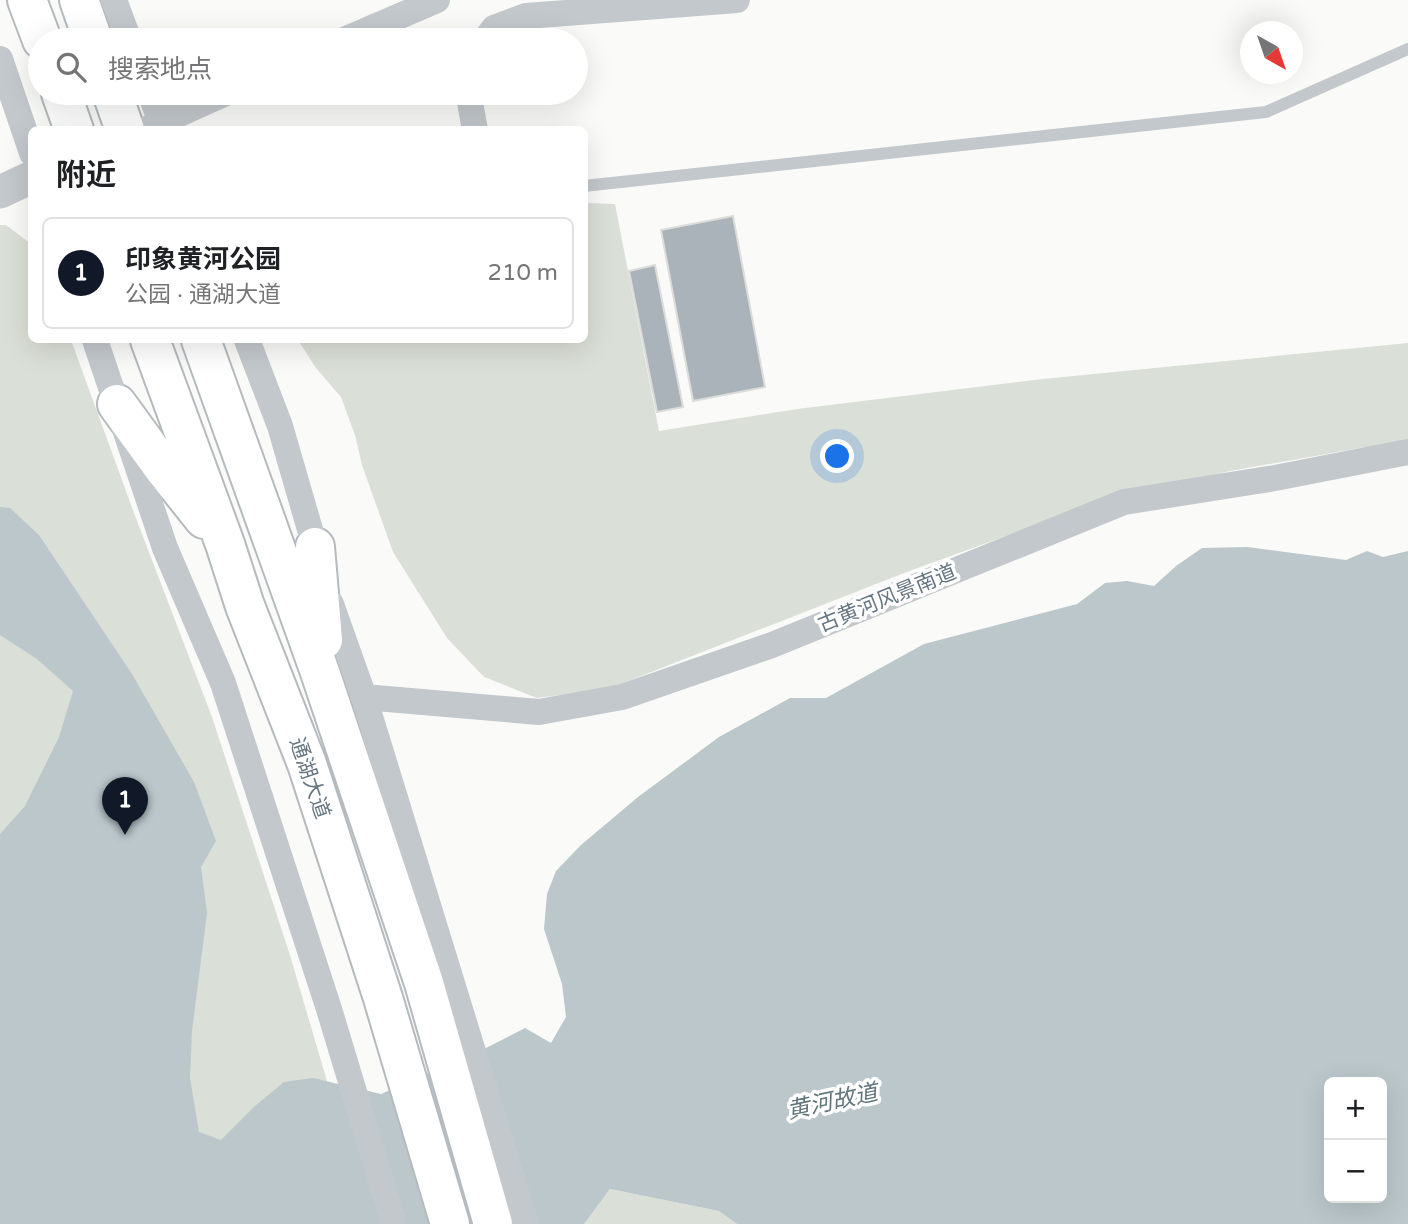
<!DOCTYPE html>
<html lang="zh">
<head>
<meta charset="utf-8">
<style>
  :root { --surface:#fff; --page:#f6f6f6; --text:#202124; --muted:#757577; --line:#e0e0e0; --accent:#111827 }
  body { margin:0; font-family:"Varela Round","Noto Sans SC",sans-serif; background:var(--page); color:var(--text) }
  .controls { position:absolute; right:21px; bottom:21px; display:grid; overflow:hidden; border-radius:10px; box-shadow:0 7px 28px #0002 }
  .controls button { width:63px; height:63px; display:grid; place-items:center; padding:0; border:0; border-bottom:2px solid var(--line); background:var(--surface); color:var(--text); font:35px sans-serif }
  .compass { position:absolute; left:1240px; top:21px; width:63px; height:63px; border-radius:50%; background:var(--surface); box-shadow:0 7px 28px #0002; rotate:140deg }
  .you { position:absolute; left:838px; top:457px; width:24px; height:24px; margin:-18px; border:5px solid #fff; border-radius:50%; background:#1a73e8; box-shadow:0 0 0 10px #1a73e833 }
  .badge { display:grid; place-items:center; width:46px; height:46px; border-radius:50%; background:var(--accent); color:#fff; font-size:23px; font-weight:700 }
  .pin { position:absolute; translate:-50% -58px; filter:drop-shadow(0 2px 4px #0008) }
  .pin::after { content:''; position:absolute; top:37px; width:24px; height:21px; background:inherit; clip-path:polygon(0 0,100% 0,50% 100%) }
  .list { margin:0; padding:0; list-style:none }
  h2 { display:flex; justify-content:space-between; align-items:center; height:91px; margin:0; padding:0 28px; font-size:30px }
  h2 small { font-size:23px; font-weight:400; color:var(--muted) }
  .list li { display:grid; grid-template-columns:46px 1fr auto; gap:21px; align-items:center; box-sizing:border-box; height:112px; margin:0 14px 14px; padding:0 14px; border:2px solid var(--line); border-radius:10px }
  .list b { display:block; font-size:26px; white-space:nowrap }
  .list p { margin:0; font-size:23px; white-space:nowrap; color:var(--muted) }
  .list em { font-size:23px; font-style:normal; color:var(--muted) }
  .icon { flex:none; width:38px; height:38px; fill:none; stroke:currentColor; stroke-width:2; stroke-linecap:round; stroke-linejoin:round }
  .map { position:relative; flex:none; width:1408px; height:1224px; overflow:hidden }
  .search { position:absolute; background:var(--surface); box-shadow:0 7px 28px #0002; left:28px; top:28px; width:560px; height:77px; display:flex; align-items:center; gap:18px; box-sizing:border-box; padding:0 24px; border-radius:38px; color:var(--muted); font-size:26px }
  .panel { position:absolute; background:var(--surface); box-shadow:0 7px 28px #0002; left:28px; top:126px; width:560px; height:217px; border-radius:10px }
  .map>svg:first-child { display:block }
  .green { fill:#dadfd7 }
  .water { fill:#bbc7cb; fill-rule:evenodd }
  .building { fill:#aab3b9; stroke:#dcdcda; stroke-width:2 }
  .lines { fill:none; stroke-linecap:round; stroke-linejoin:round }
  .primary-casing { stroke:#b5babe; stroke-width:42 }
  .service { stroke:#c3c8cc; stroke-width:12 }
  .minor { stroke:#c3c8cc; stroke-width:26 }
  .tertiary { stroke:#c3c8cc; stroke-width:33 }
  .primary { stroke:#fff; stroke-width:38 }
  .labels { text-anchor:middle; stroke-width:7; stroke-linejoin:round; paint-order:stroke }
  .street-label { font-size:21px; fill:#657683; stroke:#fff }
  .water-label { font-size:23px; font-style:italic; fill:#60757c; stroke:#fff }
</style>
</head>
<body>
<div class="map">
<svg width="1408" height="1224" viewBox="0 0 1408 1224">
  <rect width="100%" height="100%" fill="#fafaf8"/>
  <!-- green -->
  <path class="green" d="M 585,203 L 615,204 L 659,431 L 797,409 L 1043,379 L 1408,343 L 1408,442 L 1366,447 L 1230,471 L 1099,502 L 904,573 L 608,689 L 537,698 L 484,677 L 447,638 L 393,552 L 362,465 L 355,435 L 341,397 L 316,368 L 298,340 L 584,340 Z
    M 0,225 L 6,225 L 31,244 L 32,340 L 71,340 L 134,513 L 212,717 L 289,952 L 369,1224 L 0,1224 Z
    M 610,1189 L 719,1211 L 737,1224 L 584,1224 Z"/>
  <!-- water -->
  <path class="water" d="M 0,507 L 10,508 L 39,535 L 132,674 L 194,782 L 216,841 L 201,867 L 207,913 L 192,1031 L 190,1078 L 199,1132 L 221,1140 L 255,1106 L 284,1082 L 313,1078 L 381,1094 L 488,1047 L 525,1028 L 551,1043 L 566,1017 L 562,984 L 544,929 L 547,894 L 556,871 L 581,845 L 638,797 L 719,737 L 790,698 L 826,698 L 924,644 L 1077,604 L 1105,583 L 1127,581 L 1154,586 L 1176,566 L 1202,548 L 1247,547 L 1346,560 L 1367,551 L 1383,557 L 1408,551 L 1408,1224 L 737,1224 L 719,1211 L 610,1189 L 584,1224 L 0,1224 L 0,834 L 25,806 L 59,737 L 73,691 L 37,659 L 0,635 ZM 1329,1082 L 1382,1082 L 1382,1198 L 1329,1198 Z"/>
  <!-- building -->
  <path class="building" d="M 733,216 L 765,387 L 693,401 L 661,230 Z
    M 655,265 L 683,407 L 657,412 L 629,271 Z"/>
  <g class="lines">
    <!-- primary casing -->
    <g class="primary-casing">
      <path id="primary" d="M 27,0 L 42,40
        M 79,0 L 93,40
        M 61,93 L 74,130
        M 112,93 L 125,130
        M 150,340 L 225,544 L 245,606 L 307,764 L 383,998 L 450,1224
        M 201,340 L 320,672 L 424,983 L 493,1224
        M 117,404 L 165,470 L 204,519
        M 315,547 L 323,640"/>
    </g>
    <!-- service -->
    <path class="service" d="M 584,186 L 1266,112 L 1408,49"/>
    <!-- minor -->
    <path class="minor" d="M 114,0 L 129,40
      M 344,40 L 437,0
      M 485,40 L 494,28 L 526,16 L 737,0
      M 0,59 L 32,153
      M 150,93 L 164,130
      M 470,93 L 469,97 L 475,130
      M 144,130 L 226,93
      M 95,340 L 165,548 L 223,683 L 329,1009 L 394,1224
      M 247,340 L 280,426 L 320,564
      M 331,604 L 364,697 L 526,1224
      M 364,697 L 539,712 L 622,697 L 772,645 L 1124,502 L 1275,478 L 1408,452"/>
    <!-- tertiary -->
    <path class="tertiary" d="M 0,192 L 32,177"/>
    <!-- primary -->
    <use href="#primary" class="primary"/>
  </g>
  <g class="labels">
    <!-- street labels -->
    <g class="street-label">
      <text transform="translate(887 598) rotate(-22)" y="7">古黄河风景南道</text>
      <text transform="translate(310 778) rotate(71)" y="7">通湖大道</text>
    </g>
    <!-- water labels -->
    <g class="water-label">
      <text transform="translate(832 1101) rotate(-12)" y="8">黄河故道</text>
    </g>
  </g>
</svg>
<div class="controls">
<button>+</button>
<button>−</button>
</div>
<svg class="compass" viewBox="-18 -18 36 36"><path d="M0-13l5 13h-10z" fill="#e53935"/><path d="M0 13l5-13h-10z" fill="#757577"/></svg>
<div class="you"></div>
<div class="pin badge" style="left:125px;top:835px">1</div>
<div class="search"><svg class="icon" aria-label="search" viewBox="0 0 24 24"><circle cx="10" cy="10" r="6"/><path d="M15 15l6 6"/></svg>搜索地点</div>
<section class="panel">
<h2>附近<small></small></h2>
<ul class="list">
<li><span class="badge">1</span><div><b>印象黄河公园</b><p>公园 · 通湖大道</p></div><em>210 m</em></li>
</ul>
</section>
</div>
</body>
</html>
